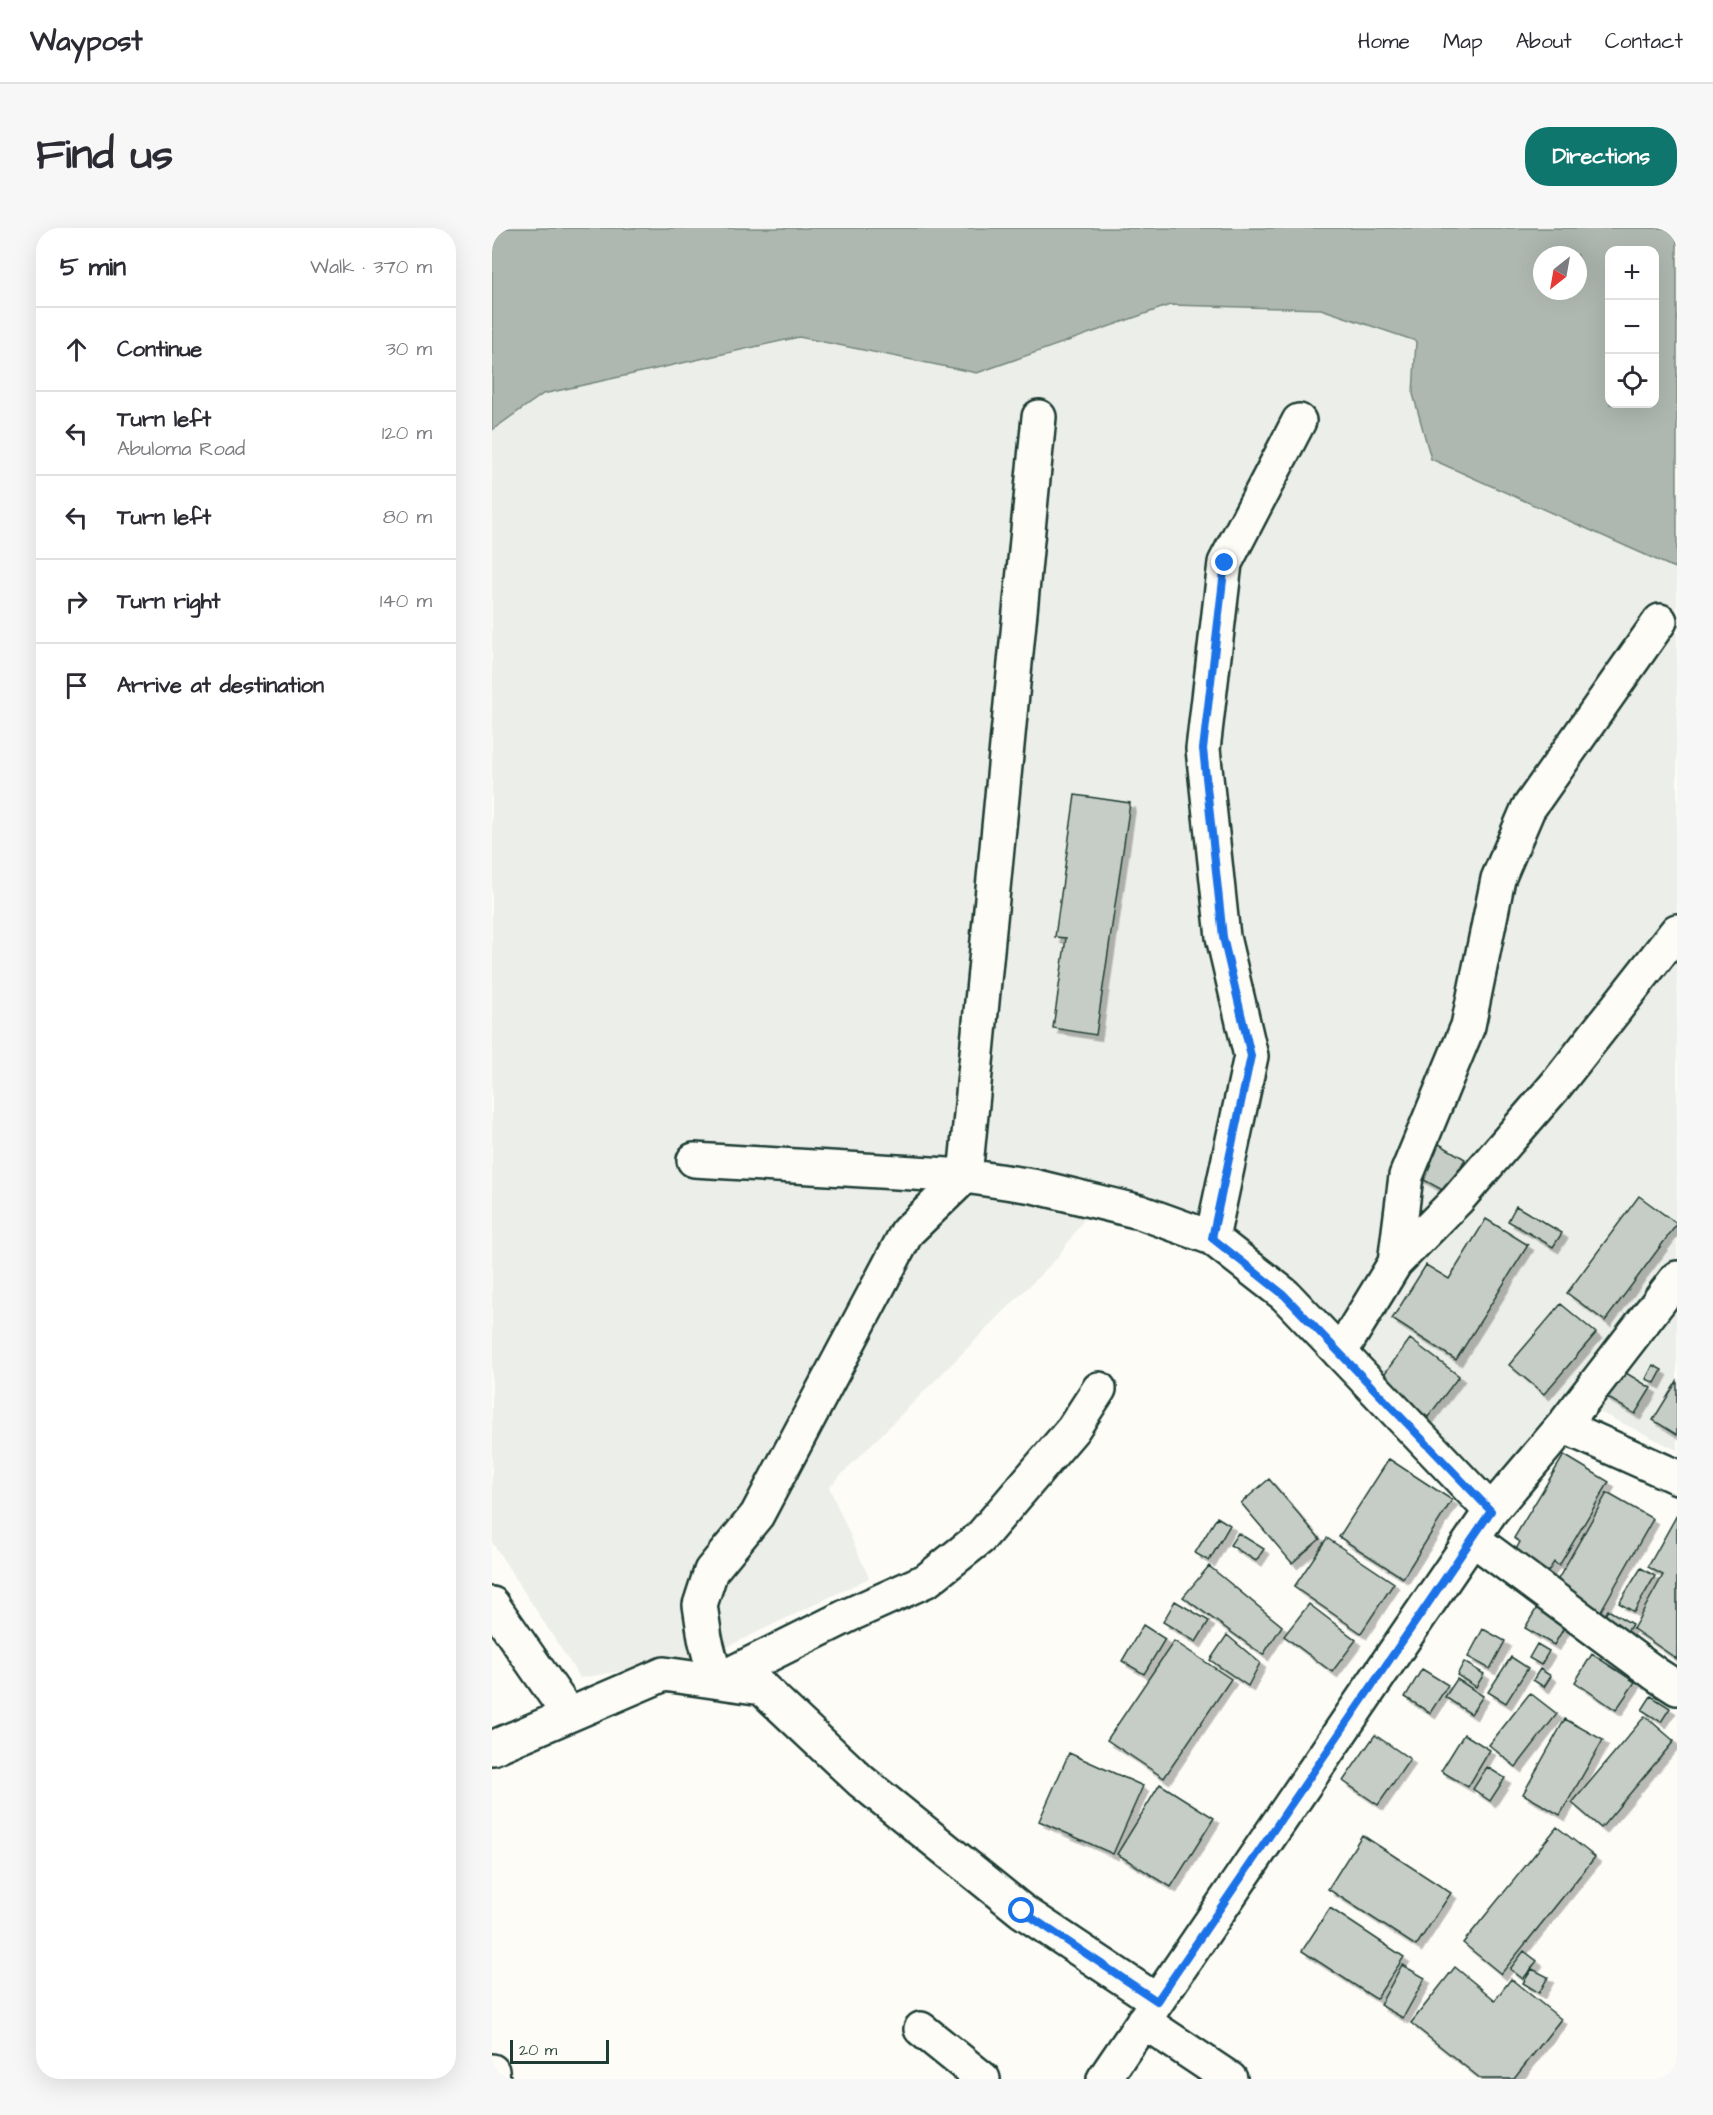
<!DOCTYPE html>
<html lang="en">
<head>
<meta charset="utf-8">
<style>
  :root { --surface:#fff; --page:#f7f7f7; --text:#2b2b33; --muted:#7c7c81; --line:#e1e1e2; --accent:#0f766e }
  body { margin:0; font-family:"Architects Daughter",sans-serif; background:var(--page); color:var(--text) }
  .controls { position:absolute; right:18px; top:18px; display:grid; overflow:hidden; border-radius:12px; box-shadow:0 6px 24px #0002 }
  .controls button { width:54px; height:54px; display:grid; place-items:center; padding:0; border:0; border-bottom:2px solid var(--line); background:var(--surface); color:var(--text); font:30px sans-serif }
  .compass { position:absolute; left:1041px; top:18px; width:54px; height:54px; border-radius:50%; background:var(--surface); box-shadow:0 6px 24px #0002; rotate:211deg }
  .scale { position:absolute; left:18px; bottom:15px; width:99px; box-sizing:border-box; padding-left:6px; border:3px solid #1f3d34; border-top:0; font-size:16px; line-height:21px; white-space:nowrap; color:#1f3d34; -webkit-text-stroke:4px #fdfcf7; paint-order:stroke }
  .stop { position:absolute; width:18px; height:18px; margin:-14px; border:4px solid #1a73e8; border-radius:50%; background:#fff }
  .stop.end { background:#1a73e8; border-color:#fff; box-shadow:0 2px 6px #0008 }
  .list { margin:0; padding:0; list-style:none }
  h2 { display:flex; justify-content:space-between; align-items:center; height:78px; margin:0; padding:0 24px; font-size:26px }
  h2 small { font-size:20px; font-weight:400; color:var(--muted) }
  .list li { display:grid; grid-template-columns:39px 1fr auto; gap:18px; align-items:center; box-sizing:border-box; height:84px; padding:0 24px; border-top:2px solid var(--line) }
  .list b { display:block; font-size:22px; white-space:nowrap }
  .list p { margin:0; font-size:20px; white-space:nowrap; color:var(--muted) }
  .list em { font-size:20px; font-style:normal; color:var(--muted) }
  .icon { flex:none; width:33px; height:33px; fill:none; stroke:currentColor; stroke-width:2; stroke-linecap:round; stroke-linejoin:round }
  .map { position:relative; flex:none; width:1185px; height:1851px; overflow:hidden; border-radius:24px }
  header { display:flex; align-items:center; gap:36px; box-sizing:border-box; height:84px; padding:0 30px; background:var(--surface); border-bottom:2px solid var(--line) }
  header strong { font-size:28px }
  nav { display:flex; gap:33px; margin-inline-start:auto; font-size:21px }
  .intro { display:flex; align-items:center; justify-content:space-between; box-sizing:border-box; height:144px; padding:0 36px }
  h1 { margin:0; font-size:42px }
  .button { padding:15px 27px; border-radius:24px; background:var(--accent); color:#fff; font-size:21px; font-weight:700 }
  main { display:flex; gap:36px; padding:0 36px }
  aside { flex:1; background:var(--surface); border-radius:24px; box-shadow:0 6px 24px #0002 }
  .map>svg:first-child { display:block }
  .built { fill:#eceee9 }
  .water { fill:#aeb8b1; stroke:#75877f; stroke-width:1.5; fill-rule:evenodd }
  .building { fill:#c6cdc7; stroke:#1f3d34; stroke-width:1.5; filter:url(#shadow) }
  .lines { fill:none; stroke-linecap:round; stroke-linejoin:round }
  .minor-casing { stroke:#1f3d34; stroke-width:38 }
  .minor { stroke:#fdfcf7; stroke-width:33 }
  .route { stroke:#1a73e8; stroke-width:8 }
</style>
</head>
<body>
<header>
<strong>Waypost</strong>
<nav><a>Home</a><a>Map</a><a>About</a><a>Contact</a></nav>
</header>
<div class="intro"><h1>Find us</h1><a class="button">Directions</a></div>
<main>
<aside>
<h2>5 min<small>Walk · 370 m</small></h2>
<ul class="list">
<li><svg class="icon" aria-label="ahead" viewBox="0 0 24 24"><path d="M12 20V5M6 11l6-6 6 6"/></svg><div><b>Continue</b></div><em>30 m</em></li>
<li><svg class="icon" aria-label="left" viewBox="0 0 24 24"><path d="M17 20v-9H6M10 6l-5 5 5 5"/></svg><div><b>Turn left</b><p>Abuloma Road</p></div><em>120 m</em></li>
<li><svg class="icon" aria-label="left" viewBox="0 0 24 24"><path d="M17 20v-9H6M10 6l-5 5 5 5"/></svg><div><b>Turn left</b></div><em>80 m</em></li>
<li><svg class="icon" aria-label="right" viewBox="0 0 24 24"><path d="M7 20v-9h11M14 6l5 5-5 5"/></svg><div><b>Turn right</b></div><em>140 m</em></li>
<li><svg class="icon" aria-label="arrive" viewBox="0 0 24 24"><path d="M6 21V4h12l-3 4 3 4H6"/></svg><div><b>Arrive at destination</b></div></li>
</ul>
</aside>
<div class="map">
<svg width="1185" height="1851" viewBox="0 0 1185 1851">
  <defs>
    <filter id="shadow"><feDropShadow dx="5.5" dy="5.5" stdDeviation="0" flood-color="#0004"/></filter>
  </defs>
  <rect width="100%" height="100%" fill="#fdfcf7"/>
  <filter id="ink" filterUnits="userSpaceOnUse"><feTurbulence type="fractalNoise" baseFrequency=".0167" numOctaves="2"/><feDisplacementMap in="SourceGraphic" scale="12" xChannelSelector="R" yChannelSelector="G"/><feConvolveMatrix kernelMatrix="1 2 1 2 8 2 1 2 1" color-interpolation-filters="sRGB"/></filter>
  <g filter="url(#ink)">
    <!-- built -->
    <path class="built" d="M 678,77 L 829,80 L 924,112 L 921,166 L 939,231 L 1185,341 L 1185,1222 L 1073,1167 L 986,1279 L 838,1098 L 611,964 L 565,1030 L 337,1259 L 377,1350 L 216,1428 L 88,1450 L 0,1314 L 0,202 L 51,166 L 307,109 L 485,145 Z"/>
    <!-- water -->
    <path class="water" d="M 0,0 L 1185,0 L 1185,341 L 939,231 L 921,166 L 924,113 L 829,81 L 678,77 L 485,145 L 307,109 L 51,166 L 0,202 ZM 1118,22 L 1162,22 L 1162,176 L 1118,176 ZM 1050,27 L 1086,27 L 1086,63 L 1050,63 Z"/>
    <!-- building -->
    <path class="building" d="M 583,567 L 638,575 L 604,807 L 561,800 L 574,710 L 563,709 Z
      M 942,913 L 973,931 L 954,964 L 923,947 Z
      M 1147,968 L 1185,996 L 1113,1093 L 1075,1065 Z
      M 1024,978 L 1070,1005 L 1061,1019 L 1016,993 Z
      M 994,991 L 1036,1017 L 964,1132 L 900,1091 L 934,1037 L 957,1051 Z
      M 1069,1076 L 1104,1105 L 1052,1166 L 1017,1137 Z
      M 918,1111 L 967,1148 L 936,1189 L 887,1153 Z
      M 1161,1137 L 1170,1142 L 1163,1155 L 1154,1151 Z
      M 1129,1142 L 1159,1160 L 1143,1186 L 1113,1168 Z
      M 1185,1153 L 1185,1207 L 1161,1192 Z
      M 1072,1227 L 1117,1254 L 1067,1338 L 1062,1334 L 1051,1352 L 1018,1332 L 1028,1314 L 1022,1310 Z
      M 897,1231 L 960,1272 L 911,1350 L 847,1309 Z
      M 777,1251 L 828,1311 L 800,1335 L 749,1275 Z
      M 1115,1265 L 1161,1291 L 1107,1386 L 1061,1360 Z
      M 1185,1287 L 1185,1431 L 1140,1400 L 1141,1401 L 1171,1347 L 1156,1339 Z
      M 725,1289 L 738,1297 L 717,1333 L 703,1325 Z
      M 746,1305 L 772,1321 L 764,1333 L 738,1317 Z
      M 835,1310 L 902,1355 L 869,1405 L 802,1359 Z
      M 717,1338 L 790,1398 L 771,1427 L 691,1369 Z
      M 1149,1340 L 1163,1348 L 1142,1384 L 1127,1375 Z
      M 1050,1371 L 1079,1388 L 1062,1417 L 1033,1400 Z
      M 683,1373 L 717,1393 L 704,1414 L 671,1394 Z
      M 817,1376 L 864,1412 L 840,1444 L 792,1408 Z
      M 1116,1382 L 1140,1396 L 1130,1412 L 1107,1397 Z
      M 651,1397 L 673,1411 L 652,1446 L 630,1433 Z
      M 991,1401 L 1013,1413 L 998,1441 L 976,1429 Z
      M 735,1407 L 768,1435 L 756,1458 L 718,1432 Z
      M 682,1413 L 739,1451 L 672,1550 L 615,1512 Z
      M 1045,1416 L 1057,1423 L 1049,1437 L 1037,1430 Z
      M 1100,1426 L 1143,1454 L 1124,1482 L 1083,1454 Z
      M 1019,1429 L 1036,1440 L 1014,1475 L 996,1464 Z
      M 972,1434 L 992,1446 L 984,1459 L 965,1447 Z
      M 930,1441 L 956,1457 L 938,1485 L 913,1469 Z
      M 1048,1441 L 1059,1448 L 1052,1459 L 1041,1452 Z
      M 965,1451 L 991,1468 L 979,1486 L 953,1469 Z
      M 1038,1465 L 1065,1486 L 1024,1539 L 997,1517 Z
      M 1159,1468 L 1178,1480 L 1169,1494 L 1150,1482 Z
      M 1153,1488 L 1182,1513 L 1109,1600 L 1080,1575 Z
      M 1073,1491 L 1111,1512 L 1068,1587 L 1031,1566 Z
      M 972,1506 L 998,1522 L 976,1559 L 949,1543 Z
      M 883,1507 L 918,1531 L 886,1577 L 851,1553 Z
      M 577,1525 L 651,1558 L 621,1626 L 547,1593 Z
      M 995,1539 L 1013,1550 L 998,1573 L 981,1561 Z
      M 668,1556 L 722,1590 L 679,1659 L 625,1626 Z
      M 1065,1599 L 1103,1629 L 1009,1746 L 971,1715 Z
      M 870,1607 L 959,1665 L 924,1718 L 836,1661 Z
      M 838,1680 L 912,1729 L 884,1771 L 810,1723 Z
      M 1032,1723 L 1045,1733 L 1031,1751 L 1018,1741 Z
      M 910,1737 L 933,1750 L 911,1790 L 888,1777 Z
      M 963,1739 L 1003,1772 L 1019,1751 L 1069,1791 L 1022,1851 L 989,1851 L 919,1795 Z
      M 1040,1741 L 1056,1749 L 1047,1765 L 1031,1755 Z"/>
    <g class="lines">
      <!-- minor casing -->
      <g class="minor-casing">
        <path id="minor" d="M 202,932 L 473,948 L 547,189
          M 720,1010 L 759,828 L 731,709 L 711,521 L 733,335 L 807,193
          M 903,1035 L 965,972 L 1064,857 L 1185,703
          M 848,1125 L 903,1035 L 914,948 L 976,798 L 1006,651 L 1036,581 L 1168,393
          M 1071,1198 L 1185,1249
          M 981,1311 L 1165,1447 L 1185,1460
          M 0,1376 L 77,1487
          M 224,1453 L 213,1410 L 208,1377 L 219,1343 L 265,1287 L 415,1004 L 473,948 L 541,958 L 648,984 L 720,1010 L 793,1067 L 999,1283
          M 224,1453 L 357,1387 L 435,1352 L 488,1310 L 581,1201 L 607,1161
          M 0,1520 L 172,1446 L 270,1460 L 369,1553 L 530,1683 L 665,1773
          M 651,1793 L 738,1851
          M 429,1801 L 491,1851
          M 0,1843 L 1,1851
          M 612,1851 L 999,1283 L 1071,1198 L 1185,1050"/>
      </g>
      <!-- minor -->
      <use href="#minor" class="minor"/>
    </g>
  </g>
  <g class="lines" filter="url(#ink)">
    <!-- route -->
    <path class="route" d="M 530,1683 L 665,1773 L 999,1283 L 792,1067 L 720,1010 L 759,828 L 731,709 L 711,521 L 733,335"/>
  </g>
</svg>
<div class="controls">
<button>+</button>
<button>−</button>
<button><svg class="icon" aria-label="locate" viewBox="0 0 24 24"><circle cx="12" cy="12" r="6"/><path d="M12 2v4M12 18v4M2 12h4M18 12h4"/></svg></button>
</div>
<svg class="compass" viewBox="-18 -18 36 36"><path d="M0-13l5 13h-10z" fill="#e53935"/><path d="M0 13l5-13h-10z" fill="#7c7c81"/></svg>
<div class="scale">20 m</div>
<div class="stop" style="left:530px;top:1683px"></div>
<div class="stop end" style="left:733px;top:335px"></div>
</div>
</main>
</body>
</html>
